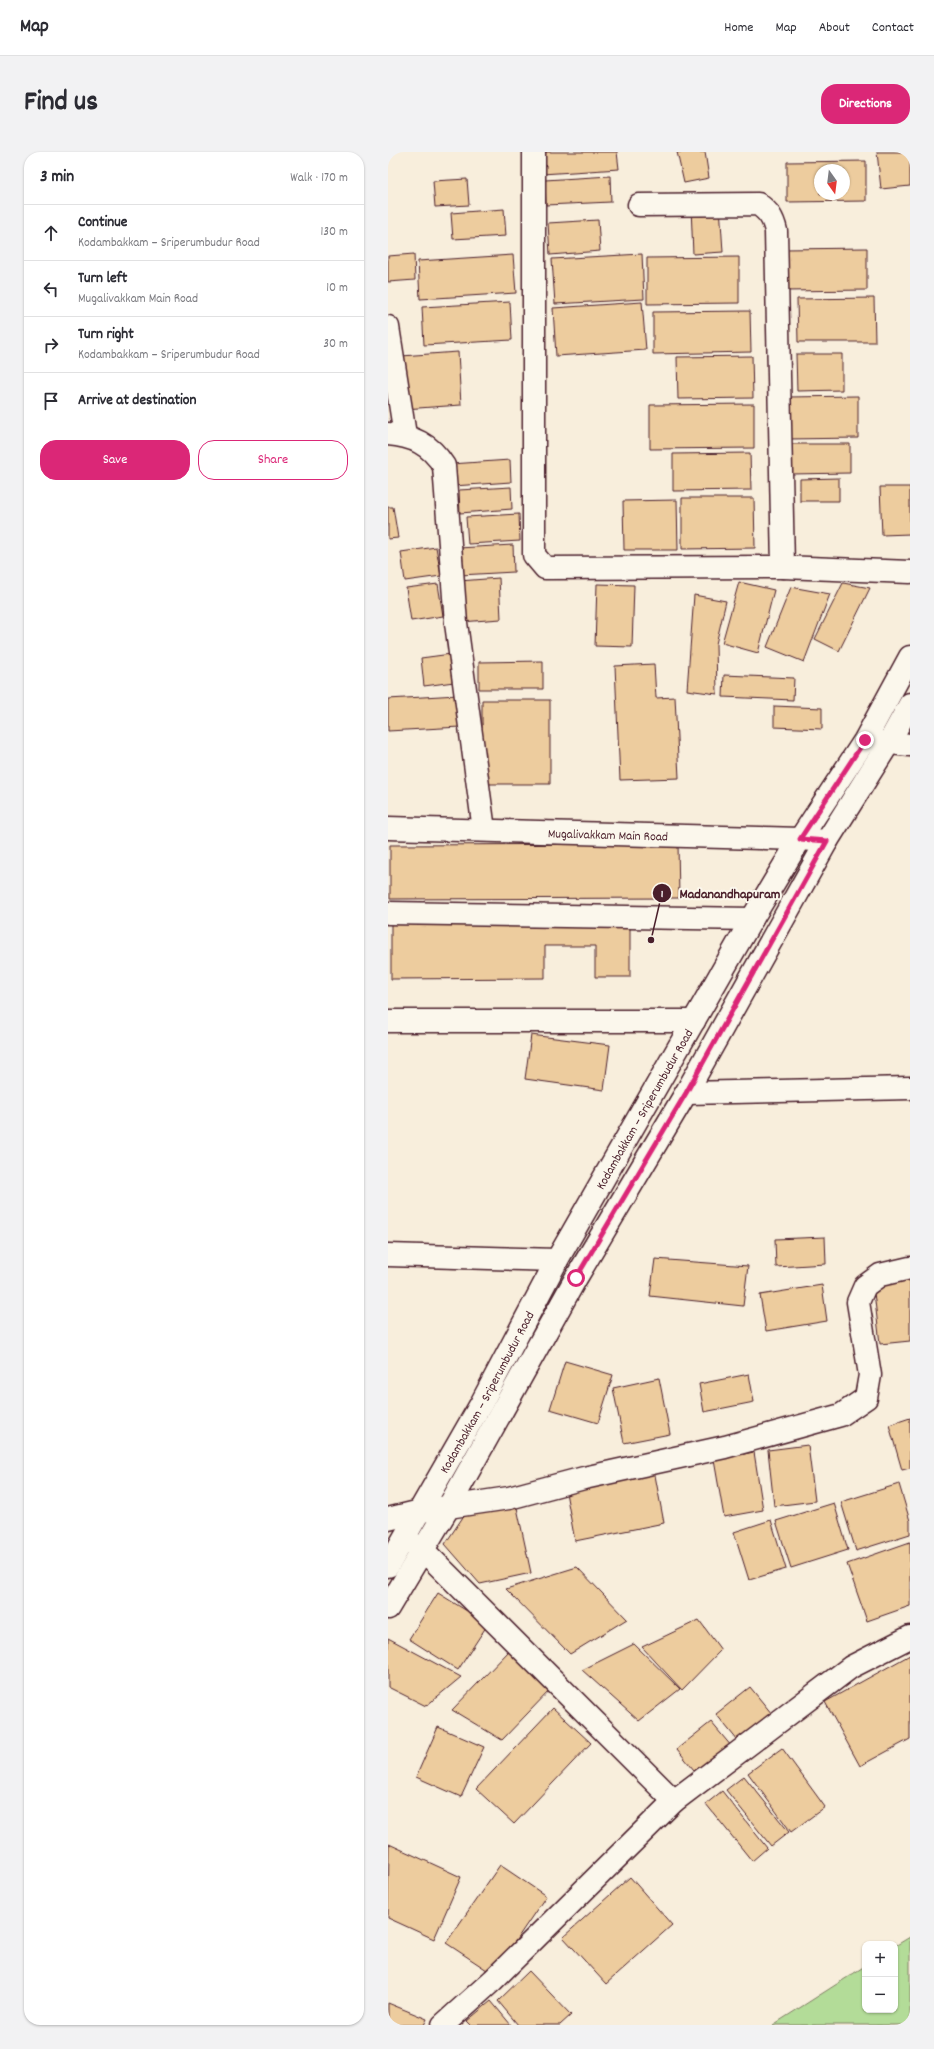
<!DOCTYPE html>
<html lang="en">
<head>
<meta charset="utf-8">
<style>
  :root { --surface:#fff; --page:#f2f2f3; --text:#2b2b33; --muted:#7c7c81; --line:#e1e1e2; --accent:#db2777 }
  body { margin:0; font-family:Dekko,sans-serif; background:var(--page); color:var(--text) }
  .controls { position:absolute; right:12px; bottom:12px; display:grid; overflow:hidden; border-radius:8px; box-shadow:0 1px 3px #0004 }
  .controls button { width:36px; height:36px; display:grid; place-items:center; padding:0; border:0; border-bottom:1px solid var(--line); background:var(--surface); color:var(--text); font:20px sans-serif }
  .compass { position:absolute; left:426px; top:12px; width:36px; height:36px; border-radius:50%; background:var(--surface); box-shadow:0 1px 3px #0004; rotate:166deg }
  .stop { position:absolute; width:12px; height:12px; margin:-9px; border:3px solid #db2777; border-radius:50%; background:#fff }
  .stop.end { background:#db2777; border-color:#fff; box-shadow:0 1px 4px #0008 }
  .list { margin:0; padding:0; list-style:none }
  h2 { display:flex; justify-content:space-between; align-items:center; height:52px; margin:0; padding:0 16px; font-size:17px }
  h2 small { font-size:13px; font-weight:400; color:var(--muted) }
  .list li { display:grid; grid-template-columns:26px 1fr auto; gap:12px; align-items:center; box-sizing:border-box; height:56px; padding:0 16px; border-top:1px solid var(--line) }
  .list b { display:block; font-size:15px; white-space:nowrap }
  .list p { margin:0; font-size:13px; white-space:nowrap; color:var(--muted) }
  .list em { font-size:13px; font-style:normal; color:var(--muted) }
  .actions { display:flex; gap:8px; padding:12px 16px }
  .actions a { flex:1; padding:9px 0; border:1px solid var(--accent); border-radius:16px; text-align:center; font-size:14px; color:var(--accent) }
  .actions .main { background:var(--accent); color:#fff }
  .icon { flex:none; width:22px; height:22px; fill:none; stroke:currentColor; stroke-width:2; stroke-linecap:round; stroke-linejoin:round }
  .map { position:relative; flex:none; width:522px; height:1873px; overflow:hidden; border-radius:16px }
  header { display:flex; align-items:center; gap:24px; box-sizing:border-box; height:56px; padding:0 20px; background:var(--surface); border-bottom:1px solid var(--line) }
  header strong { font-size:19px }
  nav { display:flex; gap:22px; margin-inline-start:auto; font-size:14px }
  .intro { display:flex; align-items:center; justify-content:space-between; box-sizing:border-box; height:96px; padding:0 24px }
  h1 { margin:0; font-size:28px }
  .button { padding:10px 18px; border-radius:16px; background:var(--accent); color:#fff; font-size:14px; font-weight:700 }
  main { display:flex; gap:24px; padding:0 24px }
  aside { flex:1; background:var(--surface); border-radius:16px; box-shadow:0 1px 3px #0004 }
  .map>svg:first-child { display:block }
  .green { fill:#b3dc98; stroke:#7e7e62 }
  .building { fill:#edcc9e; stroke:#4a1f2b; fill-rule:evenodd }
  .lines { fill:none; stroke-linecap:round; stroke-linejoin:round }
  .minor-casing { stroke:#4a1f2b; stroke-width:25 }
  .major-casing { stroke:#4a1f2b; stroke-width:25 }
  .minor { stroke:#fbf7ec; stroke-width:22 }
  .major { stroke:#fbf7ec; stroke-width:22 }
  .route { stroke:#db2777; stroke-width:5 }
  .labels { text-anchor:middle; stroke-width:4; stroke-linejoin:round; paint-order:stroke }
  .street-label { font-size:13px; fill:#4a1f2b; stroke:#fbf7ec }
  .leader { fill:none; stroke:#4a1f2b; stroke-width:1.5 }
  .callout-dot { fill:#4a1f2b; stroke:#fbf7ec; stroke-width:1.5 }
  .mark-label { font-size:12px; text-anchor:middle; font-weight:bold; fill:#fff }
  .callout-label { font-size:14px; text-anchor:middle; font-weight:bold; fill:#4a1f2b; stroke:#fbf7ec; stroke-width:4; stroke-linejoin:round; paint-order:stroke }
</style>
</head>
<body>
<header>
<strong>Map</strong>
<nav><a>Home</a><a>Map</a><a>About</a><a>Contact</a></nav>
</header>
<div class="intro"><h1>Find us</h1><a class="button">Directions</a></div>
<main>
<aside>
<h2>3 min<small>Walk · 170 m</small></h2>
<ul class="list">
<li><svg class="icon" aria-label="ahead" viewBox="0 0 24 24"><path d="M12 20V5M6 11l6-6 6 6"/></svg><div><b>Continue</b><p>Kodambakkam – Sriperumbudur Road</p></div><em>130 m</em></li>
<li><svg class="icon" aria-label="left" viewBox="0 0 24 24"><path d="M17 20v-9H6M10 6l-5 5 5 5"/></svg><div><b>Turn left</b><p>Mugalivakkam Main Road</p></div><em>10 m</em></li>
<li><svg class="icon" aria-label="right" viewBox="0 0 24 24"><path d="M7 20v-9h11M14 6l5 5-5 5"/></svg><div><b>Turn right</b><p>Kodambakkam – Sriperumbudur Road</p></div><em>30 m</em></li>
<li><svg class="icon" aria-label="arrive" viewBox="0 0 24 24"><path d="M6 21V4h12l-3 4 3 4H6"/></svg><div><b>Arrive at destination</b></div></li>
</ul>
<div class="actions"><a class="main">Save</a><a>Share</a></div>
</aside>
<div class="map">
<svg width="522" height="1873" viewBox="0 0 522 1873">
  <rect width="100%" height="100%" fill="#f8eedc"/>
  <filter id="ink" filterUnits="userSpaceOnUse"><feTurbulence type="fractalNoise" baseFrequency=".025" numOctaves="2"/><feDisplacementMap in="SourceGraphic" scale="8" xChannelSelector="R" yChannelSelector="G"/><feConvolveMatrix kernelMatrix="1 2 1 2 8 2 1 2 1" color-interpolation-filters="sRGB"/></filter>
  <g filter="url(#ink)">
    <!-- green -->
    <path class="green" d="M 522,1785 L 522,1873 L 385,1873 L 477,1814 L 477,1858 L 507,1858 L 507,1794 Z"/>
    <!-- building -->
    <path class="building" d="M 153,0 L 229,0 L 231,17 L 154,22 Z
      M 289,0 L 317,0 L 321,26 L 296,31 Z
      M 489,0 L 522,0 L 522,34 L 493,37 Z
      M 478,9 L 478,49 L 399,50 L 399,10 ZM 432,18 L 456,18 L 456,42 L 432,42 Z
      M 222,24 L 223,50 L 158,53 L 157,28 Z
      M 79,27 L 81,53 L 47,55 L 45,29 Z
      M 332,54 L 335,100 L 305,102 L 303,56 Z
      M 116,57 L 118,84 L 65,87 L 63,61 Z
      M 210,68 L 212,99 L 162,103 L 160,71 Z
      M 479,96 L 479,138 L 396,139 L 396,97 Z
      M 26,102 L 27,128 L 0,130 L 0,104 Z
      M 254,102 L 256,147 L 167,152 L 164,107 Z
      M 125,103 L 128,141 L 32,147 L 30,109 Z
      M 351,105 L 351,151 L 259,152 L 259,106 Z
      M 486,146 L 487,190 L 410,190 L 409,147 Z
      M 122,150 L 124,188 L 36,193 L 34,155 Z
      M 254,150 L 258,198 L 168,204 L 165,156 Z
      M 362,159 L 363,200 L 265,202 L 265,160 Z
      M 70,200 L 73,253 L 16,257 L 13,204 Z
      M 408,202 L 454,202 L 454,238 L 409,239 Z
      M 364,204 L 365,246 L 290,247 L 289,205 Z
      M 470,244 L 470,286 L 400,287 L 400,245 Z
      M 366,252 L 366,296 L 262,297 L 262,253 Z
      M 402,292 L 462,292 L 462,321 L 402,322 Z
      M 362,301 L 363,338 L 285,339 L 285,302 Z
      M 122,308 L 123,330 L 65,334 L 63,312 Z
      M 451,326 L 451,349 L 412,349 L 412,327 Z
      M 123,335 L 124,357 L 72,361 L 71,338 Z
      M 492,335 L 522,335 L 522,382 L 494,383 Z
      M 294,346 L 366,346 L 367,396 L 294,397 Z
      M 289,348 L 290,398 L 236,398 L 235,349 Z
      M 0,355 L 5,355 L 10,386 L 0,387 Z
      M 131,362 L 132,389 L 80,392 L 78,365 Z
      M 125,393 L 126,420 L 72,423 L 70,396 Z
      M 48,395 L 53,424 L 17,429 L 13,400 Z
      M 111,426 L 113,467 L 73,470 L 71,429 Z
      M 351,430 L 386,438 L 370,501 L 334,491 Z
      M 455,431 L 482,436 L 451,499 L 427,487 Z
      M 50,432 L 55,464 L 23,469 L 18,436 Z
      M 209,432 L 246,433 L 244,495 L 207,494 Z
      M 403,435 L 442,442 L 416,510 L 379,495 Z
      M 306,443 L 338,449 L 328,492 L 329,542 L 299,538 Z
      M 63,502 L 66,530 L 36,534 L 33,506 Z
      M 155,509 L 155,537 L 91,537 L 91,510 Z
      M 266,512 L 268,546 L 287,545 L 291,626 L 232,628 L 227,514 Z
      M 336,523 L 406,526 L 405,548 L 335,545 Z
      M 70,543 L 72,575 L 0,579 L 0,547 Z
      M 94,548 L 162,548 L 162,632 L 94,632 Z
      M 386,554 L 434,556 L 434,577 L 386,575 Z
      M 290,692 L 291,746 L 2,747 L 2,693 Z
      M 242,768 L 242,825 L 207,825 L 207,794 L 157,794 L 157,826 L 3,827 L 3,770 Z
      M 143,883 L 222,893 L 216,938 L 137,927 Z
      M 437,1085 L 438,1112 L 388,1115 L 387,1087 Z
      M 267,1107 L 360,1114 L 355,1154 L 262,1144 Z
      M 522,1128 L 522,1189 L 492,1192 L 485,1132 Z
      M 434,1133 L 439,1169 L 378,1179 L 372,1143 Z
      M 177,1209 L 225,1223 L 210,1271 L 162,1257 Z
      M 361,1222 L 366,1250 L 316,1260 L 311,1232 Z
      M 271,1226 L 282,1282 L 236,1291 L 225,1236 Z
      M 522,1266 L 522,1316 L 514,1318 L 501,1273 Z
      M 420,1293 L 427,1349 L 386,1354 L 380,1298 Z
      M 366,1300 L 375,1358 L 336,1365 L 326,1308 Z
      M 266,1318 L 276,1371 L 187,1389 L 177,1335 Z
      M 511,1332 L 522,1369 L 522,1382 L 468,1399 L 453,1350 Z
      M 128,1351 L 143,1421 L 92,1432 L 57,1392 L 77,1362 Z
      M 446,1351 L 460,1398 L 403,1416 L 388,1369 Z
      M 383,1368 L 398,1417 L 361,1428 L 346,1380 Z
      M 522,1390 L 522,1454 L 479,1469 L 459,1412 Z
      M 189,1415 L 239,1467 L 182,1502 L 118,1437 Z
      M 50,1441 L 100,1472 L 70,1518 L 21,1487 Z
      M 311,1468 L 333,1498 L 294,1538 L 254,1495 Z
      M 0,1486 L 73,1525 L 38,1554 L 0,1535 Z
      M 246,1492 L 292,1537 L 251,1569 L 194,1518 Z
      M 122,1498 L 164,1536 L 114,1588 L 64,1558 Z
      M 522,1503 L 522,1587 L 472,1614 L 437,1550 Z
      M 362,1535 L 384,1562 L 350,1589 L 328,1562 Z
      M 165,1556 L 203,1591 L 126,1672 L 88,1637 Z
      M 323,1570 L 344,1595 L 310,1623 L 289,1597 Z
      M 50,1575 L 96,1595 L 73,1645 L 28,1625 Z
      M 394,1596 L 437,1655 L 403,1680 L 360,1621 Z
      M 356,1624 L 401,1680 L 383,1694 L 338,1638 Z
      M 334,1639 L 379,1696 L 364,1709 L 318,1652 Z
      M 1,1692 L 73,1725 L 46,1787 L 0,1766 Z
      M 112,1713 L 158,1744 L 105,1822 L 58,1791 Z
      M 242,1725 L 284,1773 L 218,1832 L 175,1785 Z
      M 141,1819 L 183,1863 L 172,1873 L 130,1873 L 110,1849 Z
      M 103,1849 L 123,1873 L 83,1873 L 79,1869 Z
      M 0,1851 L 39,1867 L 36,1873 L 0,1873 Z"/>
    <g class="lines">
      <!-- minor casing -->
      <g class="minor-casing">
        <g id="minor">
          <path d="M 146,0 L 146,403 L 157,416 L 395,415 L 522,420"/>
          <path d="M 251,53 L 370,52 C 381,60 385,66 388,79 L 395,415"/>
          <path d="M 0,175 L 17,283"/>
          <path d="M 0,282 C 25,284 42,292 56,314 L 68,471 L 96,678"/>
          <path d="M 482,589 L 522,593"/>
          <path id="s1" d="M 0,676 L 412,687 L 439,689"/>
          <path d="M 0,761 L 364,767"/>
          <path d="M 0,869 L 306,869"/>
          <path d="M 298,941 L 522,936"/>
          <path d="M 0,1103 L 169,1108"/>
          <path d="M 0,1367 L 33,1359 L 121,1346 L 196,1326 L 337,1295 L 453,1263 L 478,1246 L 482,1223 L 470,1150 L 477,1134 L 492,1123 L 522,1116"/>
          <path d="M 19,1388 L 35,1398 L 286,1649 L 463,1515 L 522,1485"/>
          <path d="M 55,1873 L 105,1828 L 286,1649"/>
        </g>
      </g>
      <!-- major casing -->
      <g class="major-casing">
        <g id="major">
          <path id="s2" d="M 0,1414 L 93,1252 L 169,1108 L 364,767 L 412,687 L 477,588 L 522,505"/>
          <path d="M 0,1456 L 60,1356 L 188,1126 L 298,941 L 439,689 L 500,592 L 522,552"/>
        </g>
      </g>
      <!-- minor -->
      <use href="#minor" class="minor"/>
      <!-- major -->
      <use href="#major" class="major"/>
    </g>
  </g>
  <g class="lines" filter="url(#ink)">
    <!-- route -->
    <path class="route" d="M 188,1126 L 298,941 L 439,689 L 412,687 L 477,588"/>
  </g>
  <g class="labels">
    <!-- street labels -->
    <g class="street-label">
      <text dy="5" stroke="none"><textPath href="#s1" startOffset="220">Mugalivakkam Main Road</textPath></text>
      <text dy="5" stroke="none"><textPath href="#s2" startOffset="524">Kodambakkam – Sriperumbudur Road</textPath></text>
      <text dy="5" stroke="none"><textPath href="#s2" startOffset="200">Kodambakkam – Sriperumbudur Road</textPath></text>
    </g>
  </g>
  <!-- callouts -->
  <path class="leader" d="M263 788L274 741"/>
  <g class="callout-dot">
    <circle cx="263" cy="788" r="4"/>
    <circle cx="274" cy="741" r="10"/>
  </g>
  <g class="mark-label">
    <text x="274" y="745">1</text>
  </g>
  <g class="callout-label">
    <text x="342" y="746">Madanandhapuram</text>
  </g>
</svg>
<div class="controls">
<button>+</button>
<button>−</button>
</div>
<svg class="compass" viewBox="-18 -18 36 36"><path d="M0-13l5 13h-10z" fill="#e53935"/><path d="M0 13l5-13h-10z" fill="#7c7c81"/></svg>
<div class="stop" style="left:188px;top:1126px"></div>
<div class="stop end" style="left:477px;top:588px"></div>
</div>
</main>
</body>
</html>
